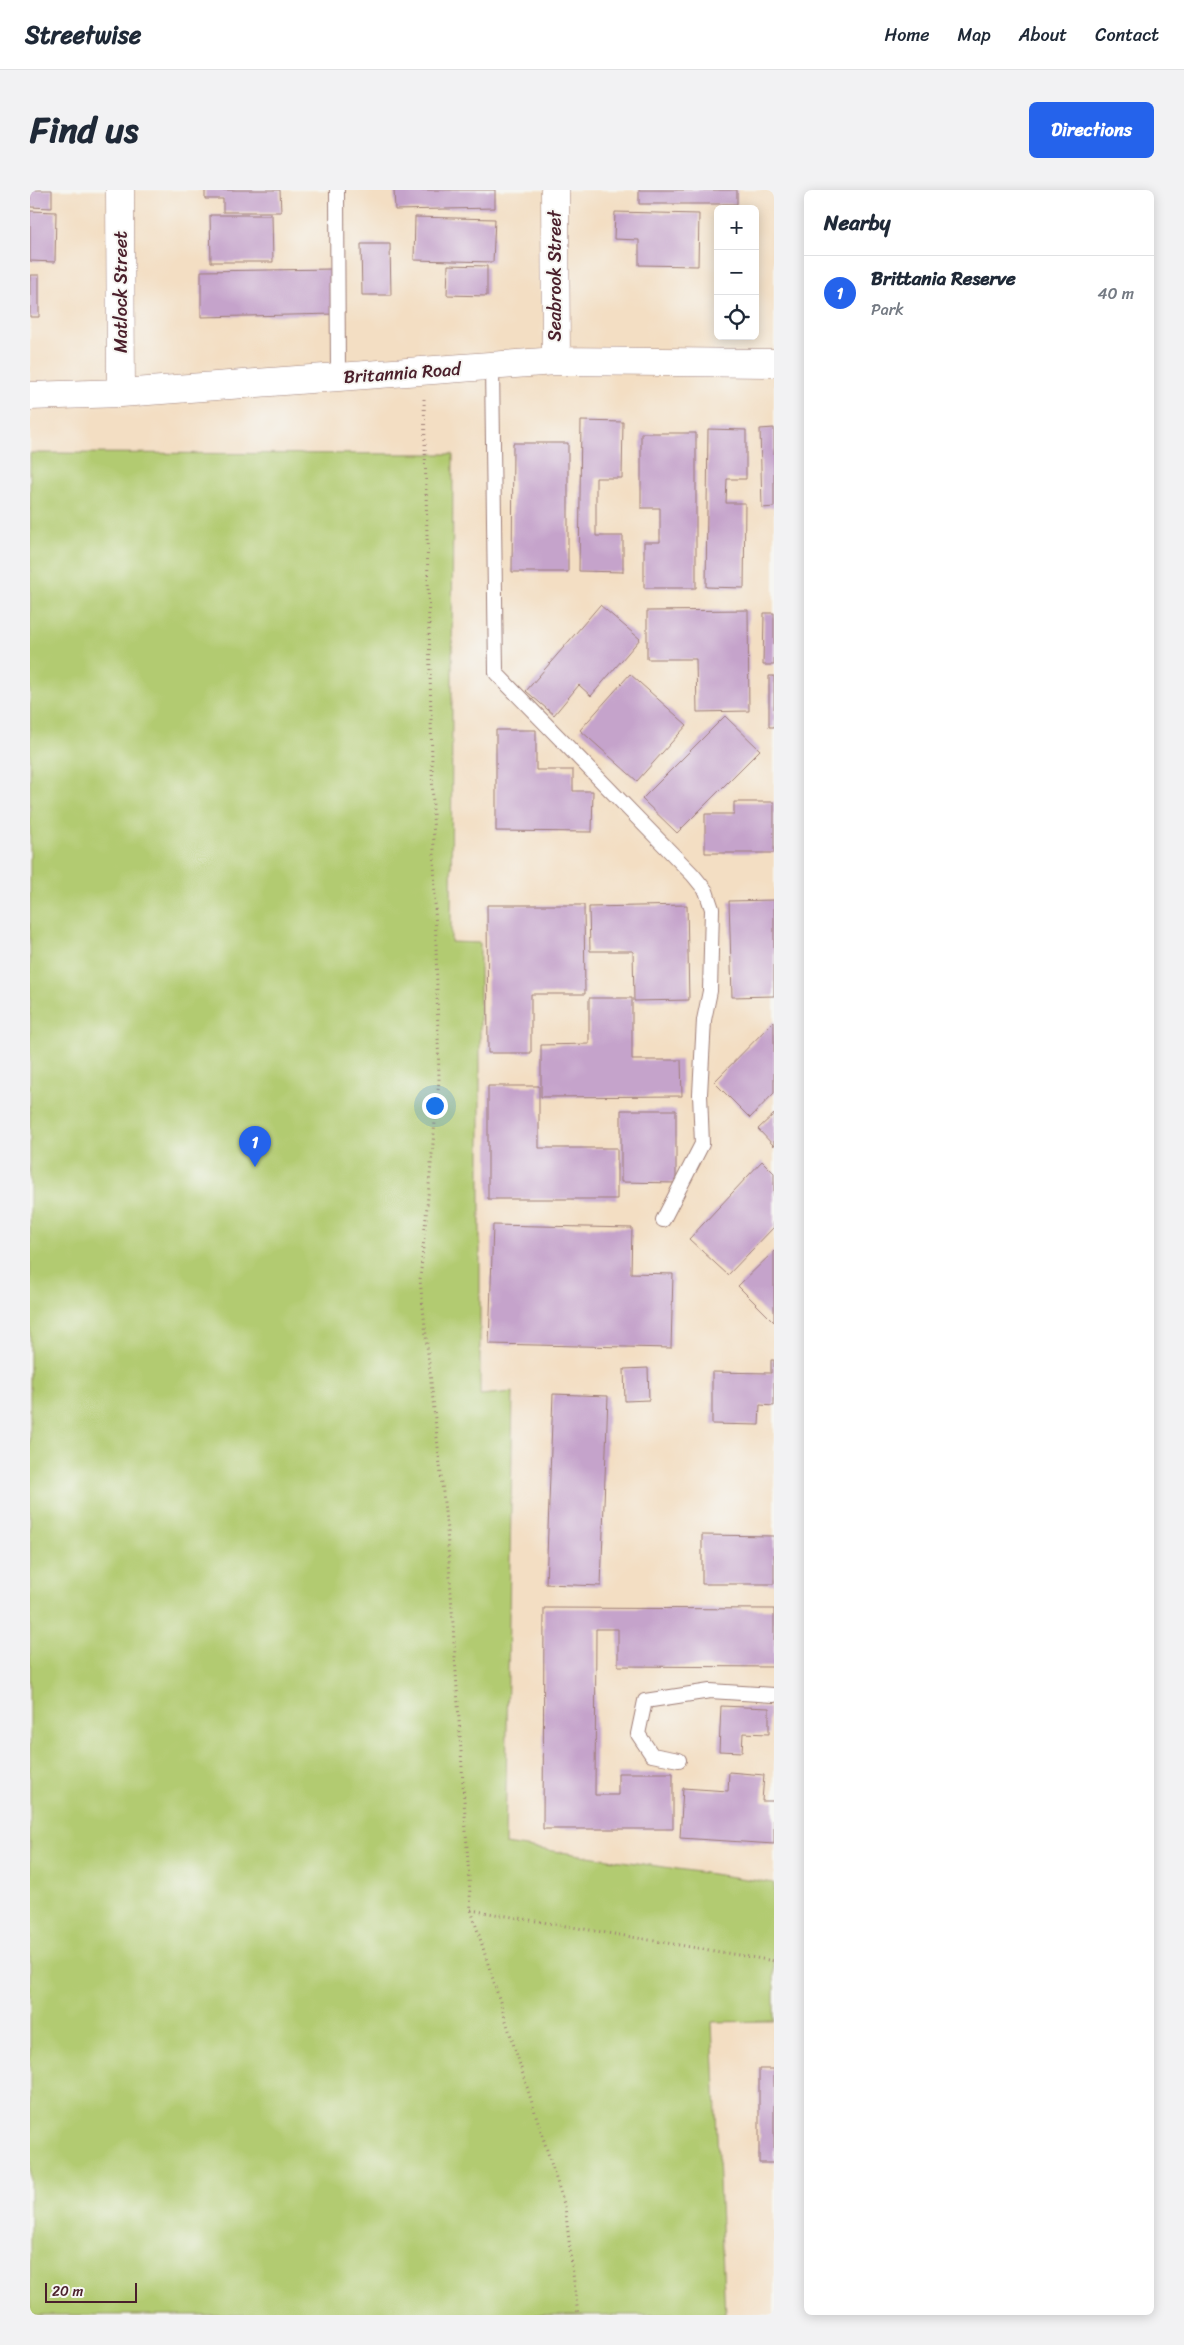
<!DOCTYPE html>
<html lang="en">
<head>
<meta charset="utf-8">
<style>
  :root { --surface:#fff; --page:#f2f2f3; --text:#1f2937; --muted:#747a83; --line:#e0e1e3; --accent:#2563eb }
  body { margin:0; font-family:Sriracha,sans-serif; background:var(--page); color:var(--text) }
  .controls { position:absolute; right:15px; top:15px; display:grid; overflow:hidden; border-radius:8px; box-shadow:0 2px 12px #0003 }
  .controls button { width:45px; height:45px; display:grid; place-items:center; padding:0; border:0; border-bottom:1px solid var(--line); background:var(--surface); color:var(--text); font:25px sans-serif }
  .scale { position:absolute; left:15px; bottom:12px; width:92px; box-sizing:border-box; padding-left:5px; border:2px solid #4a1f2b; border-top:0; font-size:14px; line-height:18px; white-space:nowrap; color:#4a1f2b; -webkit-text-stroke:4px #f6f6f2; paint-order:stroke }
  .you { position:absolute; left:404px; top:915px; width:18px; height:18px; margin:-12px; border:4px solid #fff; border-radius:50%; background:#1a73e8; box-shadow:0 0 0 8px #1a73e833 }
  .badge { display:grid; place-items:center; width:32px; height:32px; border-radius:50%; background:var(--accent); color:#fff; font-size:16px; font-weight:700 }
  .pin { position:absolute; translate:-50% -41px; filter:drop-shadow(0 1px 2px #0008) }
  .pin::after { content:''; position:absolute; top:26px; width:18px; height:15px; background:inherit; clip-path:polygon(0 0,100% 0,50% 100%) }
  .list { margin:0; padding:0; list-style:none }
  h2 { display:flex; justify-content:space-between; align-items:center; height:65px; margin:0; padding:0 20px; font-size:21px }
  h2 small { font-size:16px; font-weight:400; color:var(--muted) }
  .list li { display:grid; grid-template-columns:32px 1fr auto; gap:15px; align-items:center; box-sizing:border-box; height:75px; padding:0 20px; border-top:1px solid var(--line) }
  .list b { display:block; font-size:19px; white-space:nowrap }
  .list p { margin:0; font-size:16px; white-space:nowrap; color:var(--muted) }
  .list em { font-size:16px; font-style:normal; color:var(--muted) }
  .icon { flex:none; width:28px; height:28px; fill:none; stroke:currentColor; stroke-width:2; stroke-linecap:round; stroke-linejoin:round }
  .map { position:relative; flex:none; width:744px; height:2125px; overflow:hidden; border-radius:8px }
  header { display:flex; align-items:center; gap:30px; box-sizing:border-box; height:70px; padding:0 25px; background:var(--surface); border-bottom:1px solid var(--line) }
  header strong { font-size:24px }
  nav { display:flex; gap:28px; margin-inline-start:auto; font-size:18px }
  .intro { display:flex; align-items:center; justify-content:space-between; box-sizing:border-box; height:120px; padding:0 30px }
  h1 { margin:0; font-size:35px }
  .button { padding:12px 22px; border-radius:8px; background:var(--accent); color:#fff; font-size:18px; font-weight:700 }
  main { display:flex; gap:30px; padding:0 30px }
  aside { flex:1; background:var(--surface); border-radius:8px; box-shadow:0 2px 12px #0003 }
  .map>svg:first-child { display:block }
  .green { fill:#b2cb71; stroke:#7e754e }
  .building { fill:#c5a3cb }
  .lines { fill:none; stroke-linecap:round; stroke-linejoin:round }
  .lane-casing { stroke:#9e7e77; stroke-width:16 }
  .street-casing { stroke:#9e7e77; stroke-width:29 }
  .path { stroke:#9e7e77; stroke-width:3; stroke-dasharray:1 4; stroke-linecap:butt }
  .lane { stroke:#fff; stroke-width:14 }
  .street { stroke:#fff; stroke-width:28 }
  .labels { text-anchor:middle; stroke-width:4; stroke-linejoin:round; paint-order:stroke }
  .street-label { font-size:18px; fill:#4a1f2b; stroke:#f6f6f2 }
</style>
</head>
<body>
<header>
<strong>Streetwise</strong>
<nav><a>Home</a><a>Map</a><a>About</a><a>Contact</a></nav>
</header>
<div class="intro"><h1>Find us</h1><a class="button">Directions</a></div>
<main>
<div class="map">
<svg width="744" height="2125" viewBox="0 0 744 2125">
  <rect width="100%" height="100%" fill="#f6f6f2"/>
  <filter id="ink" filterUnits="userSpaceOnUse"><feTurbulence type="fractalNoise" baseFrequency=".02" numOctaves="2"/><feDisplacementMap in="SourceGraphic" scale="10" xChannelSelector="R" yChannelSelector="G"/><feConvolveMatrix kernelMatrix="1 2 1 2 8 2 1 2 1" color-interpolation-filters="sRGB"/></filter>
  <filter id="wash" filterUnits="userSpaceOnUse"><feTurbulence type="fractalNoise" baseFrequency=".0096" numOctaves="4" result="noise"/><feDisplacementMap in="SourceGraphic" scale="20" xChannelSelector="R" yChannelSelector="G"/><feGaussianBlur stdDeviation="1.12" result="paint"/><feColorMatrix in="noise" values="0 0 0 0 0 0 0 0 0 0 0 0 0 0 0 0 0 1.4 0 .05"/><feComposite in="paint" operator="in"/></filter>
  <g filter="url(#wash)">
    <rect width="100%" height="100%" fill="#f3dec3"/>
    <!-- green -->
    <path class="green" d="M 0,263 L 423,264 L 421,752 L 450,753 L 450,1205 L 483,1202 L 475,1654 L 744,1693 L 744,1831 L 682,1832 L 695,2125 L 0,2125 Z"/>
    <g id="blocks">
      <!-- building -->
      <path class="building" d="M 0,0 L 22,0 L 22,18 L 0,17 Z
        M 175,0 L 250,0 L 251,22 L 193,22 L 193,9 L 175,9 Z
        M 364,0 L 465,0 L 465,18 L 365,20 Z
        M 609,0 L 707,0 L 707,14 L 609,14 Z
        M 0,21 L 26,22 L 25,72 L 0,71 Z
        M 585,22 L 669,24 L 668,76 L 609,75 L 609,50 L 584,49 Z
        M 180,25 L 242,25 L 243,72 L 181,72 Z
        M 385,27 L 465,29 L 463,72 L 384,70 Z
        M 331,54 L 360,54 L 361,105 L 332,105 Z
        M 418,75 L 457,76 L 457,106 L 417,105 Z
        M 304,79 L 305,124 L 171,127 L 171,81 Z
        M 0,85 L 9,85 L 9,127 L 0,127 Z
        M 551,231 L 593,232 L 592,288 L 566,288 L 566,346 L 593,346 L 593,382 L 549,381 Z
        M 744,238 L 744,317 L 732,318 L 730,239 Z
        M 678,239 L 716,240 L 716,289 L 697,289 L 696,313 L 715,313 L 714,398 L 676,397 Z
        M 611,243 L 666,243 L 666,398 L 614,398 L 614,352 L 630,352 L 630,318 L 611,318 Z
        M 483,253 L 538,253 L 538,382 L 482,382 Z
        M 570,415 L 610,449 L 561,506 L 549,495 L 524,525 L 496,501 Z
        M 718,420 L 719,521 L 667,522 L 666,469 L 617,469 L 617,421 Z
        M 734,423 L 744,423 L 744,475 L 733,475 Z
        M 600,484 L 657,535 L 607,591 L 550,540 Z
        M 739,486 L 744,486 L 744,537 L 739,537 Z
        M 695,526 L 730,560 L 647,643 L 612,609 Z
        M 466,540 L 506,540 L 506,580 L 543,580 L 543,601 L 563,601 L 562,642 L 466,641 Z
        M 704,612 L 744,612 L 744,663 L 675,663 L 675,624 L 704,624 Z
        M 744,710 L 744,806 L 702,807 L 699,711 Z
        M 457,715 L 554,715 L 555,804 L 501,804 L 501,863 L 458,863 Z
        M 657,715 L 659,810 L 604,811 L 603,761 L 560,761 L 559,717 Z
        M 559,808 L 602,808 L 602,870 L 651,870 L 652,906 L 511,907 L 511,855 L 559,854 Z
        M 744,831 L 744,903 L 720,928 L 684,892 Z
        M 458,896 L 509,896 L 509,958 L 587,958 L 587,1009 L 458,1009 Z
        M 591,920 L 646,920 L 646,993 L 591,992 Z
        M 744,924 L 744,956 L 728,939 Z
        M 732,971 L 744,983 L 744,1037 L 698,1085 L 659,1049 Z
        M 463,1035 L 602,1038 L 601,1083 L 643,1084 L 641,1158 L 459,1154 Z
        M 744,1061 L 744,1132 L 708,1096 Z
        M 741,1170 L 744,1170 L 744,1216 L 730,1215 L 729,1235 L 682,1234 L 682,1182 L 741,1183 Z
        M 618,1178 L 619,1210 L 595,1211 L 594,1179 Z
        M 523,1204 L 578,1206 L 571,1396 L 516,1394 Z
        M 672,1345 L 744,1346 L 744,1394 L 672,1394 Z
        M 514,1418 L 744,1419 L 744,1477 L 588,1476 L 588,1439 L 566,1439 L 565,1605 L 588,1605 L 588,1583 L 643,1583 L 643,1639 L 513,1639 Z
        M 691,1516 L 739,1518 L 739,1544 L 713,1543 L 712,1562 L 689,1561 Z
        M 699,1582 L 734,1585 L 732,1611 L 744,1611 L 744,1654 L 650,1648 L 653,1598 L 698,1601 Z
        M 729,1879 L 744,1879 L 744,1973 L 729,1973 Z"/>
    </g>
  </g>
  <g filter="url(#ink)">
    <use href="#blocks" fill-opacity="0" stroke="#9e7e77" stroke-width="1"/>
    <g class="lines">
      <!-- lane casing -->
      <g class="lane-casing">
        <path id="lane" d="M 307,0 L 308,187
          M 462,177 L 466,483 L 663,685 L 676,701 L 682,719 L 680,801 L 674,830 L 670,904 L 672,954 L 633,1030
          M 649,1570 L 622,1565 L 608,1544 L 615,1511 L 680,1501 L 744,1505"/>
      </g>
      <!-- street casing -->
      <g class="street-casing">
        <path id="street" d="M 90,0 L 91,203
          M 525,0 L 526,171
          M 0,206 L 91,203 L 526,171 L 744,173"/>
      </g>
      <!-- path -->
      <path class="path" d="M 394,209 L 409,890 L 390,1090 L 417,1340 L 441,1720 L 535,2017 L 548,2125
        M 441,1720 L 744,1771"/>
      <!-- lane -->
      <use href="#lane" class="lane"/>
      <!-- street -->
      <use href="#street" class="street"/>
    </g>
  </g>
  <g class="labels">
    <!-- street labels -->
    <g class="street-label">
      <text transform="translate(525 86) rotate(-90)" y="6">Seabrook Street</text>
      <text transform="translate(91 102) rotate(-90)" y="6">Matlock Street</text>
      <text transform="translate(372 183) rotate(-4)" y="6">Britannia Road</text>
    </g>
  </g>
</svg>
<div class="controls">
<button>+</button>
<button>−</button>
<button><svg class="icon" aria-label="locate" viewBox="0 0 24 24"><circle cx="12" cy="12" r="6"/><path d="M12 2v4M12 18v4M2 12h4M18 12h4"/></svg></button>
</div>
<div class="scale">20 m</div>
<div class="you"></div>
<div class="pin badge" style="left:225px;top:977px">1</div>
</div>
<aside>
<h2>Nearby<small></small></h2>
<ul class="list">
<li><span class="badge">1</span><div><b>Brittania Reserve</b><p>Park</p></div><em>40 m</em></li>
</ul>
</aside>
</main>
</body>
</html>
